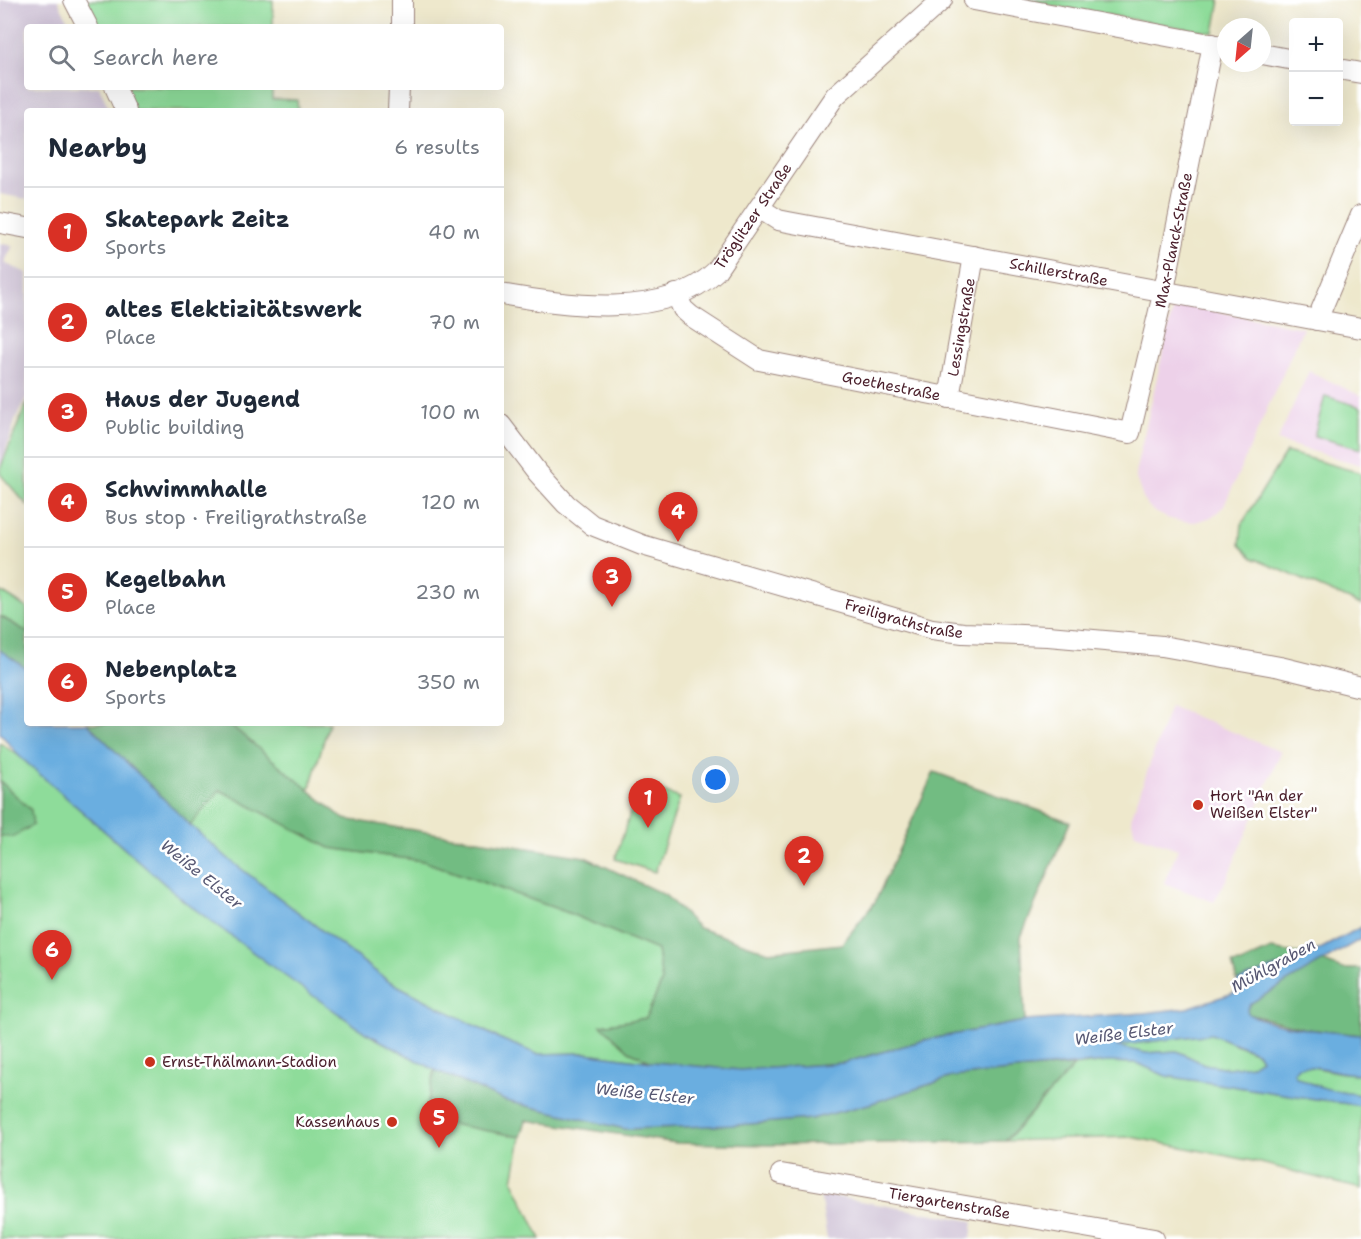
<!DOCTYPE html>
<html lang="en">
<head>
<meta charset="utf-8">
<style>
  :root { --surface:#fff; --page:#f2f2f3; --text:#1f2937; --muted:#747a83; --line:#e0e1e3; --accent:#d93025 }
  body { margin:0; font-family:"Shantell Sans",sans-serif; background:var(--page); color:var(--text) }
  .controls { position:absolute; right:18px; top:18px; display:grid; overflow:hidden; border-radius:6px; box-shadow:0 6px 24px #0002 }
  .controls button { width:54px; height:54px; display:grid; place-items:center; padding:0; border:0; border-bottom:2px solid var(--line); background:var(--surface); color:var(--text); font:30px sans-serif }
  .compass { position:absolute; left:1217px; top:18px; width:54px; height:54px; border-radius:50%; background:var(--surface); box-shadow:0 6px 24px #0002; rotate:207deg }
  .you { position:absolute; left:716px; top:780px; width:21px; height:21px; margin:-15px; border:4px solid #fff; border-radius:50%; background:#1a73e8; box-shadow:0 0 0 9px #1a73e833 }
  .badge { display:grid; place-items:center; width:39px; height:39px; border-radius:50%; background:var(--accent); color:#fff; font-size:20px; font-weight:700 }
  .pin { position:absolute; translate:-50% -50px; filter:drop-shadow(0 2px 3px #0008) }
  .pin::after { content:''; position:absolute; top:32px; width:21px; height:18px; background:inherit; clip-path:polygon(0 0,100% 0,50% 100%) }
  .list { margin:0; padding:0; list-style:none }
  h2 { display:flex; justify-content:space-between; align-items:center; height:78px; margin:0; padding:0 24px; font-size:26px }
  h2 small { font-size:20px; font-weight:400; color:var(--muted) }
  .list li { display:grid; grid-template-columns:39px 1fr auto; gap:18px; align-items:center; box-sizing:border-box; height:90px; padding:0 24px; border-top:2px solid var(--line) }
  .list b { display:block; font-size:22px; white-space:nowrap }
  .list p { margin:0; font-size:20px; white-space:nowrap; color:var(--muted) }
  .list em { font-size:20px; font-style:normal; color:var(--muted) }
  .icon { flex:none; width:33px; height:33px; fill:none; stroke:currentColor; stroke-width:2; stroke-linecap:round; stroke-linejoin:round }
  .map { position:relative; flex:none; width:1361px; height:1239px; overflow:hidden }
  .search { position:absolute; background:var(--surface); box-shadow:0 6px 24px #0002; left:24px; top:24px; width:480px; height:66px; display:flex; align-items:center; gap:15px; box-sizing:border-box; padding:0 21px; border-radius:6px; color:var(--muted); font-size:22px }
  .panel { position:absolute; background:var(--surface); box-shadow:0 6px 24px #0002; left:24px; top:108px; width:480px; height:618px; border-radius:6px }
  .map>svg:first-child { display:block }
  .built { fill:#edd1e9 }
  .industrial { fill:#ccbfd4 }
  .green { fill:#8edc9a; stroke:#6c7e62; stroke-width:1.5 }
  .forest { fill:#72bc82; stroke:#5e6e56; stroke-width:1.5 }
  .water { fill:#6aaee0; stroke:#5a6686; stroke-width:1.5; fill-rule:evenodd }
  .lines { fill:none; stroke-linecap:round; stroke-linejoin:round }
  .minor-casing { stroke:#9c847c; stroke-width:22 }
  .minor { stroke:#fff; stroke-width:20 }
  .poi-dot { fill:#c8321e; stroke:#fff; stroke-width:2 }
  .labels { text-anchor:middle; stroke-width:5; stroke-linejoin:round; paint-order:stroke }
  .street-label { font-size:15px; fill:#4a1f2b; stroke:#fff }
  .poi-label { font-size:15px; fill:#4a1f2b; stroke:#fff; text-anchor:start }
  .water-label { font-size:16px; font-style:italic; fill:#575873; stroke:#fff }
</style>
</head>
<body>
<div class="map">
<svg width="1361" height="1239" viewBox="0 0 1361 1239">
  <rect width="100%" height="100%" fill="#fff"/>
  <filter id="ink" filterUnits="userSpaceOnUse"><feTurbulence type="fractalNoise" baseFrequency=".0167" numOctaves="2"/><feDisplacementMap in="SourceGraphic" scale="12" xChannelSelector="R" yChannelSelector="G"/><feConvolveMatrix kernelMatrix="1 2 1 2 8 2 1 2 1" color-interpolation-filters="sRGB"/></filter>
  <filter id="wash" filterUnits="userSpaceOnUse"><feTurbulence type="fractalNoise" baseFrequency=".008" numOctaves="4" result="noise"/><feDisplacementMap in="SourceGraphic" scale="24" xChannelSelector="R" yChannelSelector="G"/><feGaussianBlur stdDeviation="1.35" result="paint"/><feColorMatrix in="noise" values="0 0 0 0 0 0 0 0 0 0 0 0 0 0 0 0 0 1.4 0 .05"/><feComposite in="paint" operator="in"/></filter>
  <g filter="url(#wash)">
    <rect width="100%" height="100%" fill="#eee8cc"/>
    <!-- built -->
    <path class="built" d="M 1174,303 L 1303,328 L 1224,506 L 1212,517 L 1195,522 L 1179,521 L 1167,518 L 1153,511 L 1144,501 L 1136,478 L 1137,465 Z
      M 1309,371 L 1361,396 L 1361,465 L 1277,441 Z
      M 1170,706 L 1281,752 L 1227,878 L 1214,902 L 1164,883 L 1178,849 L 1135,834 L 1131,818 Z"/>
    <!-- industrial -->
    <path class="industrial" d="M 0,0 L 58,0 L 71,27 L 27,27 L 27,87 L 99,87 L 110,111 L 27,111 L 27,199 L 0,194 Z
      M 0,243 L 13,246 L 4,263 L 27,273 L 27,396 L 16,418 L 0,468 Z
      M 820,1194 L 973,1221 L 971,1239 L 827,1239 Z"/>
    <!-- green -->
    <path class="green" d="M 81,0 L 273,0 L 273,27 L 94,27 Z
      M 1018,0 L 1220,0 L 1214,33 Z
      M 123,87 L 272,87 L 272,99 L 297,100 L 298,111 L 135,111 Z
      M 1325,396 L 1361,407 L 1361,449 L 1314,436 Z
      M 27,402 L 27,505 L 0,474 L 0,469 Z
      M 1286,452 L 1361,473 L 1361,605 L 1253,558 L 1240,545 L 1242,524 Z
      M 0,591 L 27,608 L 27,632 L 0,616 Z
      M 228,723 L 329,723 L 309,791 Z
      M 0,743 L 19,756 L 184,901 L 366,1033 L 435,1070 L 424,1119 L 521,1137 L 513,1181 L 541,1239 L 0,1239 L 0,836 L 13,837 L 31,810 L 0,781 Z
      M 640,784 L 680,798 L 655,872 L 615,859 Z
      M 220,790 L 330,848 L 423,861 L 566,912 L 657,950 L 662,981 L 646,1018 L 602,1025 L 629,1051 L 652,1062 L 586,1053 L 537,1054 L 498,1038 L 387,980 L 231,861 L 190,825 Z
      M 1211,1034 L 1257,1053 L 1261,1059 L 1252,1065 L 1228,1068 L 1204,1064 L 1177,1051 L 1146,1053 L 1114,1046 Z
      M 1107,1062 L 1137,1063 L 1166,1076 L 1361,1106 L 1361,1189 L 1253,1161 L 1131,1137 L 1006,1141 L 1074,1066 Z
      M 1307,1066 L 1342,1073 L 1361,1074 L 1361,1095 C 1336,1092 1318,1088 1295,1076 L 1294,1072 L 1298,1067 Z"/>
    <!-- forest -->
    <path class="forest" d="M 0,616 L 27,632 L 27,669 L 0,650 Z
      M 87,723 L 228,723 L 344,819 L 585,857 L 665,895 L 699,928 L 769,952 L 842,944 L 875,902 L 934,772 L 1070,822 L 1021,937 L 1025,1021 L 925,1040 L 843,1063 L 740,1070 L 652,1062 L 629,1051 L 601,1025 L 646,1018 L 662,981 L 657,950 L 566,912 L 423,861 L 330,848 L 220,790 L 190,825 Z
      M 0,781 L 31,810 L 33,825 L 13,837 L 0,836 Z
      M 1271,949 L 1309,955 L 1237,981 L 1232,964 L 1241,963 Z
      M 1322,961 L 1342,969 L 1361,969 L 1361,1035 L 1307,1029 L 1248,1014 L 1247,1009 L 1251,1003 Z
      M 1074,1066 L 1005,1141 L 770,1145 L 676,1143 L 526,1120 L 521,1137 L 424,1119 L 435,1070 L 506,1101 L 625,1129 L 736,1125 L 811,1119 L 869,1104 L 952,1077 L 1026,1069 Z"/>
    <!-- water -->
    <path class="water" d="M 0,650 L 27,669 L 27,723 L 87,723 L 190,825 L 231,861 L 387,980 L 498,1038 L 537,1054 L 586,1053 L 652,1062 L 740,1070 L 843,1063 L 925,1040 L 1025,1021 L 1144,1013 L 1187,1008 L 1240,991 L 1237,981 L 1309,955 L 1361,927 L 1361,939 L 1251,1003 L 1247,1009 L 1248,1014 C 1283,1029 1323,1031 1361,1035 L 1361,1074 C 1340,1075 1319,1064 1298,1067 L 1294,1072 L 1295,1076 C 1318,1088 1336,1092 1361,1095 L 1361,1106 L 1166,1076 L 1137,1063 L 1107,1062 L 1026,1069 L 952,1077 L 869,1104 L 811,1119 L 736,1125 L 625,1129 L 506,1101 L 435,1070 L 366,1033 L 278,971 L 184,901 L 19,756 L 0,733 ZM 1211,1034 L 1257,1052 L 1261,1059 L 1252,1065 L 1228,1068 L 1204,1064 L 1177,1051 L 1146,1053 L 1116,1046 Z"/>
  </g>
  <g filter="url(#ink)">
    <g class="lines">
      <!-- minor casing -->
      <g class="minor-casing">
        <g id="minor">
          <path d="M 74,0 L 88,27"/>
          <path d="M 402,0 L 402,27"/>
          <path d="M 974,0 L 1226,47"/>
          <path d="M 1262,54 L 1294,60"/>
          <path d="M 1338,69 L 1361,73"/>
          <path d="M 115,87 L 126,111"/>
          <path d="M 398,111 L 399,87"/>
          <path id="s1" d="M 759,208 L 778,220 L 788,222 L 1361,328"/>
          <path d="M 0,223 L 27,228"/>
          <path id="s2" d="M 501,294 C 565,305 665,321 716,271 L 835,96 L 942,0"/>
          <path id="s3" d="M 676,294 L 683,309 L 691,316 L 759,360 L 1130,433 L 1164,290 L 1213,44"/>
          <path d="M 1317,320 L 1361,215"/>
          <path id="s4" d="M 949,398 L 974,256"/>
          <path id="s5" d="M 501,425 L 537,472 L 566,504 L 592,525 L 642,545 L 932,629 L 963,633 L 1048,636 L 1162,646 L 1280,667 L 1361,687"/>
          <path id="s6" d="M 781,1174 L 1154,1239"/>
        </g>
      </g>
      <!-- minor -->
      <use href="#minor" class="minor"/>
    </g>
  </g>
  <!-- markers -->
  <g class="poi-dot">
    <circle cx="1198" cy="805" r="6"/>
    <circle cx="150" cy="1062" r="6"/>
    <circle cx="392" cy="1122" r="6"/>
  </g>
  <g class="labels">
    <!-- street labels -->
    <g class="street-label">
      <text dy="5" stroke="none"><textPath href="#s2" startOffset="290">Tröglitzer Straße</textPath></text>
      <text dy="5" stroke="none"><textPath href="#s3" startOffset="684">Max-Planck-Straße</textPath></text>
      <text dy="5" stroke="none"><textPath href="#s1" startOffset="308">Schillerstraße</textPath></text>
      <text dy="5" stroke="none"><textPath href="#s4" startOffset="72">Lessingstraße</textPath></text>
      <text dy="5" stroke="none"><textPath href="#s3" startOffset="243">Goethestraße</textPath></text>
      <text dy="5" stroke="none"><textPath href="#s5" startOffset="462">Freiligrathstraße</textPath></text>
      <text dy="5" stroke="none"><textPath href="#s6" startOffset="171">Tiergartenstraße</textPath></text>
    </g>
    <!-- poi labels -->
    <g class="poi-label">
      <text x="1210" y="801">Hort "An der<tspan x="1210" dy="17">Weißen Elster"</tspan></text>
      <text x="162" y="1067">Ernst-Thälmann-Stadion</text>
      <text x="380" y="1127" text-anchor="end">Kassenhaus</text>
    </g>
    <!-- water labels -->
    <g class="water-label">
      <text transform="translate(202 874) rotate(39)" y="6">Weiße Elster</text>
      <text transform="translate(1273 965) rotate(-29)" y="6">Mühlgraben</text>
      <text transform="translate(1124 1033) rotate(-7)" y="6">Weiße Elster</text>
      <text transform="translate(645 1093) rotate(6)" y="6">Weiße Elster</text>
    </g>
  </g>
</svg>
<div class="controls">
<button>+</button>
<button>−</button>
</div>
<svg class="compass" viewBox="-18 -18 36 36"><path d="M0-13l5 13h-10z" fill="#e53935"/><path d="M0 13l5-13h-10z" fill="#747a83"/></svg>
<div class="you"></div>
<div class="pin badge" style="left:648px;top:828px">1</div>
<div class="pin badge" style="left:804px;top:886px">2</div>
<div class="pin badge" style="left:612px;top:607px">3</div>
<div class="pin badge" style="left:678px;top:542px">4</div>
<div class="pin badge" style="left:439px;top:1148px">5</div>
<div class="pin badge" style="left:52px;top:980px">6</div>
<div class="search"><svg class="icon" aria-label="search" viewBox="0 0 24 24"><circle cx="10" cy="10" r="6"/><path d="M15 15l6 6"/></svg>Search here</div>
<section class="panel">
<h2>Nearby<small>6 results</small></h2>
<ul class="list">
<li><span class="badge">1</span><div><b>Skatepark Zeitz</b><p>Sports</p></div><em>40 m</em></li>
<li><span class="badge">2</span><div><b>altes Elektizitätswerk</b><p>Place</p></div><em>70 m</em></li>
<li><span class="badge">3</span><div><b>Haus der Jugend</b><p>Public building</p></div><em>100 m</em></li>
<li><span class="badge">4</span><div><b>Schwimmhalle</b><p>Bus stop · Freiligrathstraße</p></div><em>120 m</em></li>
<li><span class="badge">5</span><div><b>Kegelbahn</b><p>Place</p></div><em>230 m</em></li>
<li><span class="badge">6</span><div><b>Nebenplatz</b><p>Sports</p></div><em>350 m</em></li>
</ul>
</section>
</div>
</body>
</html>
